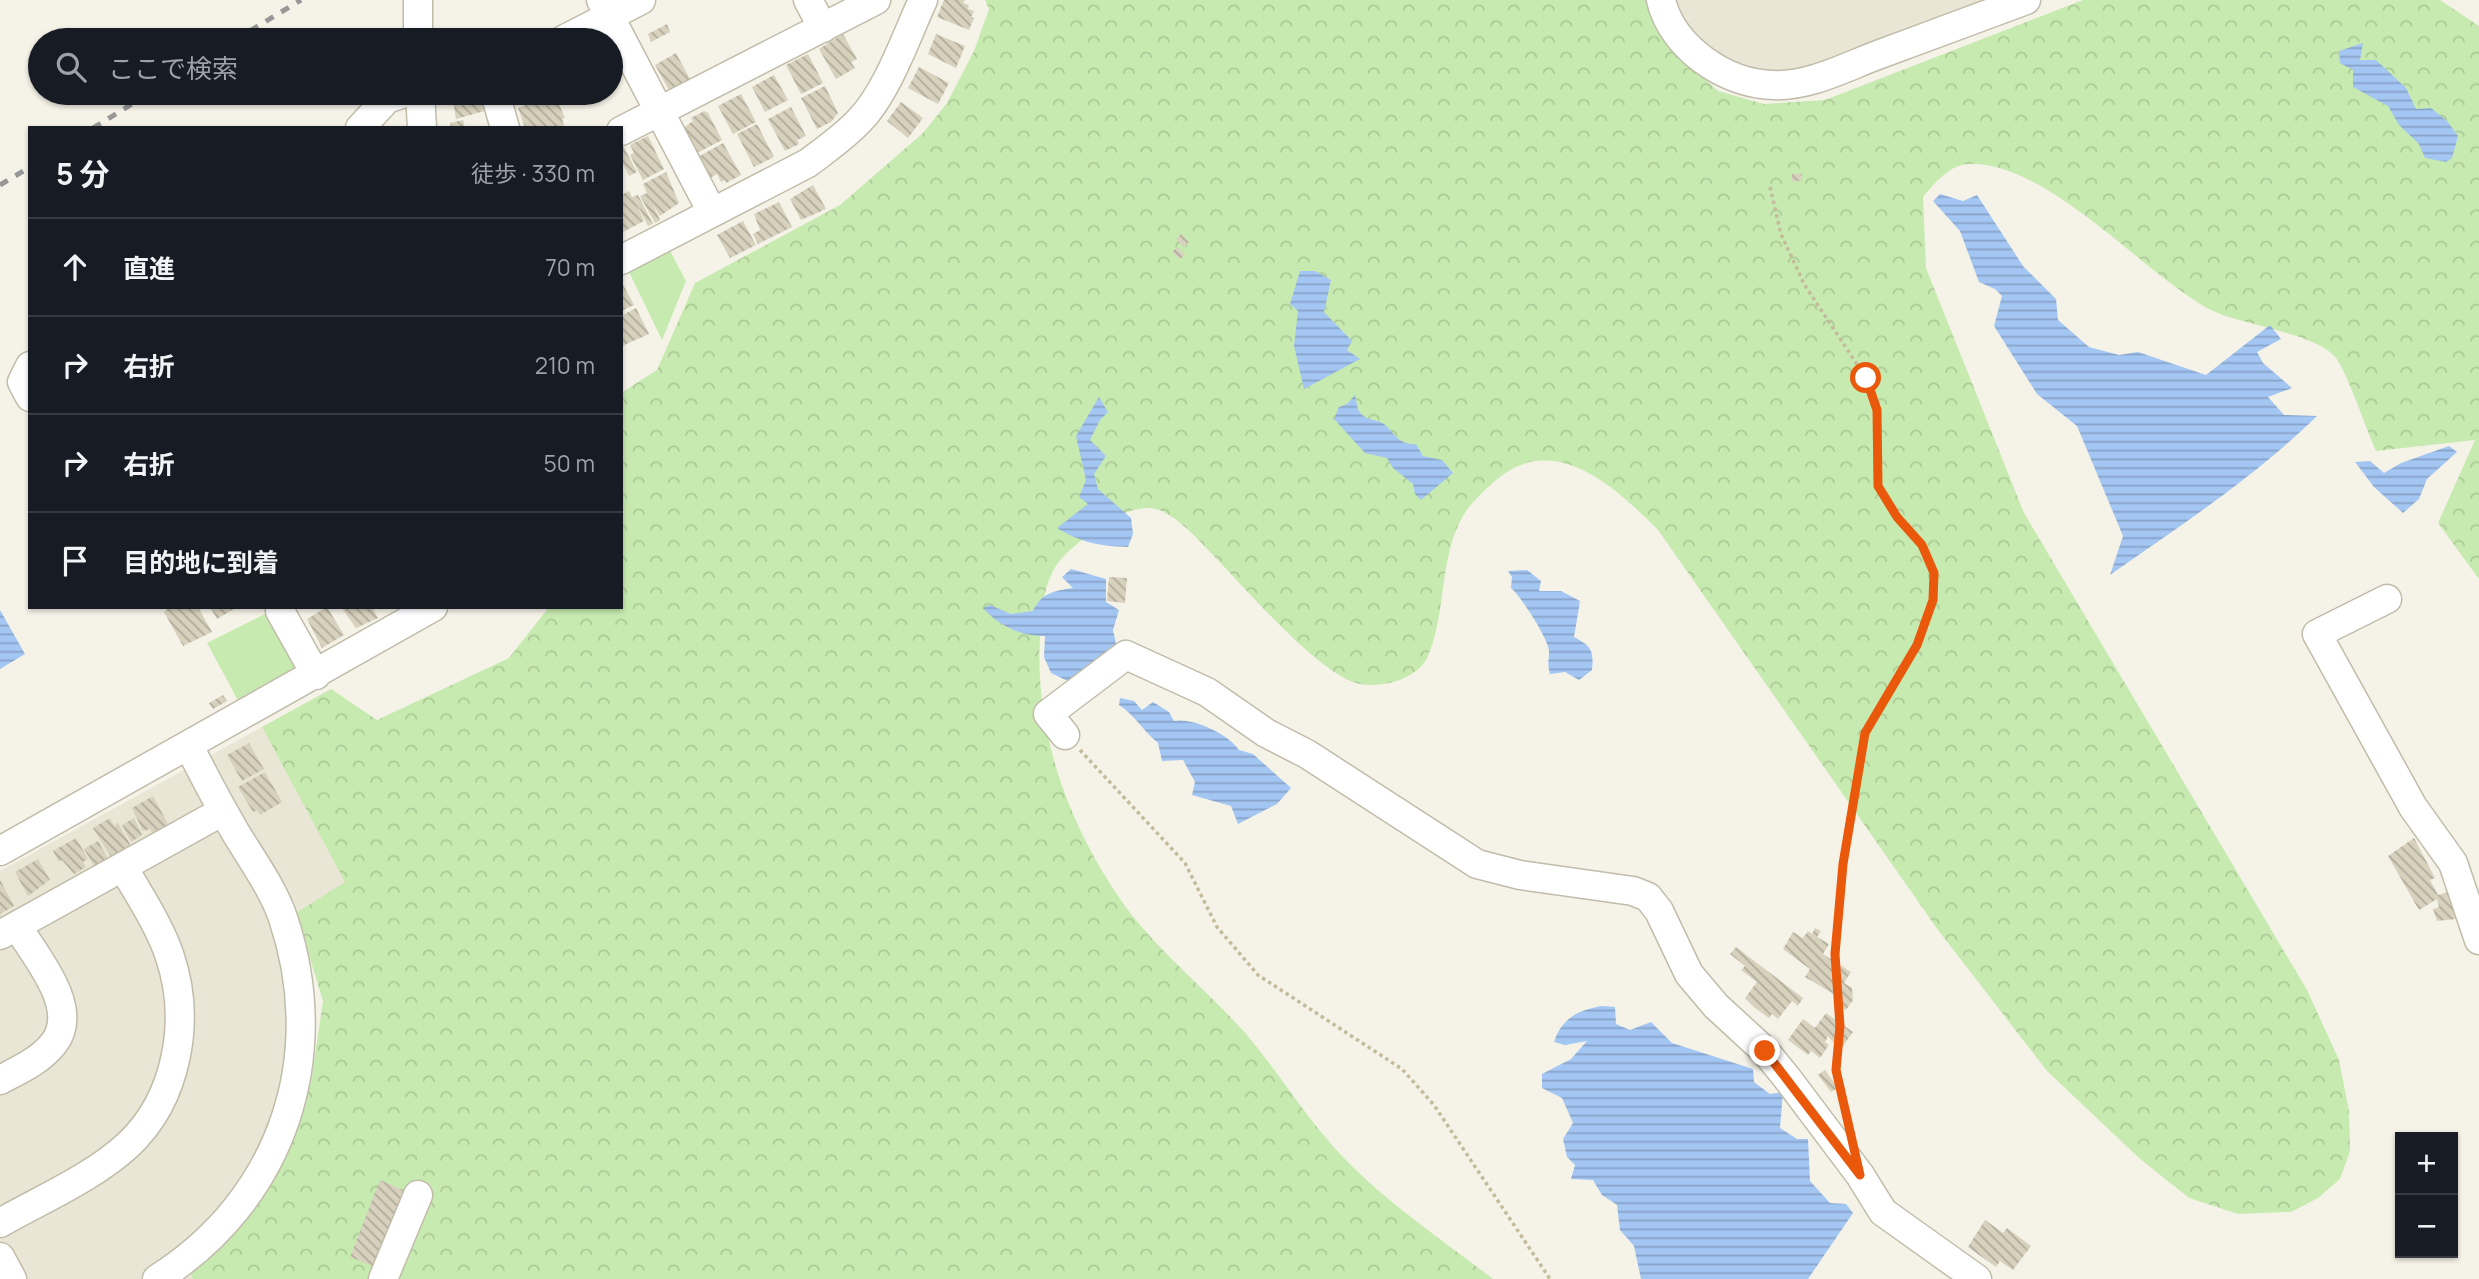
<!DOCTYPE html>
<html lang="ja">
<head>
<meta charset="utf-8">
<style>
  :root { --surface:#171b24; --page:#20242c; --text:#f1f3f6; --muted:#9ea1a6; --line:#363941 }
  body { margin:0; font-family:Manrope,"Noto Sans JP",sans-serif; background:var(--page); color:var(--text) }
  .controls { position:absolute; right:21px; bottom:21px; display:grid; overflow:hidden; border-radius:0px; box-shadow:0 2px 5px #0004 }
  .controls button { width:63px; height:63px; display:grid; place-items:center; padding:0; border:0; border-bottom:2px solid var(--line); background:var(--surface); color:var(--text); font:35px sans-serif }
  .stop { position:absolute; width:21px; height:21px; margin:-16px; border:5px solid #ea580c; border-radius:50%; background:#fff }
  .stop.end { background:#ea580c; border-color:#fff; box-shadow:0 2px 7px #0008 }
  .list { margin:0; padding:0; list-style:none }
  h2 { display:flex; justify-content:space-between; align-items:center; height:91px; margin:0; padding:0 28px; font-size:30px }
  h2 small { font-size:23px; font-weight:400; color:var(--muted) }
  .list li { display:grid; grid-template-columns:46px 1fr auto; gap:21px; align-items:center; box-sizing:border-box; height:98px; padding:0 28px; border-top:2px solid var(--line) }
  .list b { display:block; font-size:26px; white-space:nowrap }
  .list em { font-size:23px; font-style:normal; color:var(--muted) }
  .icon { flex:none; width:38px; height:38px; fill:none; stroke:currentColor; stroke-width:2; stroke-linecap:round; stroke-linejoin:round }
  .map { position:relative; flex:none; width:2479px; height:1279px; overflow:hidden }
  .search { position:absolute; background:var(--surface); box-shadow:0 2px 5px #0004; left:28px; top:28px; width:595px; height:77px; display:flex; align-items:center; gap:18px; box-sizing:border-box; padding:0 24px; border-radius:38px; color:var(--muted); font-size:26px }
  .panel { position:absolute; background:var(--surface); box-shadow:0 2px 5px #0004; left:28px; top:126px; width:595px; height:483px; border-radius:0px }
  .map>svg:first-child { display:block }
  .residential { fill:#e9e6d6 }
  .forest { fill:url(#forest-crowns) }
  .green { fill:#c7eab0 }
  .water { fill:url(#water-rules) }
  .building { fill:url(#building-back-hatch) }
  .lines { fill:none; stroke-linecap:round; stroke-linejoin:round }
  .minor-casing { stroke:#c1bcaa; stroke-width:31 }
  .path { stroke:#c3bb9b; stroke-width:3.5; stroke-dasharray:3.5 3.5; stroke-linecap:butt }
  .minor { stroke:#fff; stroke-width:28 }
  .rail { stroke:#979797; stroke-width:5; stroke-dasharray:9 9; stroke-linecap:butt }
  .route { stroke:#ea580c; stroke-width:9 }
</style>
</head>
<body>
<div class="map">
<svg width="2479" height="1279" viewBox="0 0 2479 1279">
  <defs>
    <pattern id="forest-crowns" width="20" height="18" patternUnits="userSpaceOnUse" patternTransform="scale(1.75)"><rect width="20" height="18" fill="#c7eab0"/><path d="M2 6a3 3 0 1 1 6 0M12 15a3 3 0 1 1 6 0" fill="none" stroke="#acca98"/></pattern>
    <pattern id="water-rules" width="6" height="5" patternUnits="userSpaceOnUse" patternTransform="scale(1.75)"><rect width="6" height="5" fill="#a3c6f3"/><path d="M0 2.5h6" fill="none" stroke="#87a2c6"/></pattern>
    <pattern id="building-back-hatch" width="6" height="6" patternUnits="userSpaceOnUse" patternTransform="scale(1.75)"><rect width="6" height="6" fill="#d7d1bd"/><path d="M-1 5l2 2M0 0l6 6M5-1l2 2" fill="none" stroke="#b0ab9a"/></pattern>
  </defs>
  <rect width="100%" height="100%" fill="#f5f3e8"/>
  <!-- residential -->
  <path class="residential" d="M 1675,0 L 2004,0 L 1784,76 L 1741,70 L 1709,53 L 1683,22 Z
    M 262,727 L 346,882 L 296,913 L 283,917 L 300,984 L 283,1127 L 189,1272 L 193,1279 L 0,1279 L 0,871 Z"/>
  <!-- forest -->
  <path class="forest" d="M 985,0 L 1648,0 L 1681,57 L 1718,91 L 1764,104 L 1825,100 L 2083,0 L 2440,0 L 2479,26 L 2479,579 L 2438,523 L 2475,440 L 2376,451 C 2366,429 2348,374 2336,358 C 2316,332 2237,325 2207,308 C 2140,270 2046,161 1969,164 C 1950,164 1934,184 1923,197 L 1926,268 L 2024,513 L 2307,990 L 2339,1060 L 2349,1111 L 2350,1151 L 2340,1179 L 2318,1198 L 2291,1212 L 2238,1214 L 2189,1198 L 2139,1158 L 2047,1071 L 1938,930 L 1658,530 C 1615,487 1554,429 1495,481 C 1479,495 1465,508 1457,528 C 1440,568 1445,616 1428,656 C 1418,679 1383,688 1360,684 C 1320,677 1241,583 1210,552 C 1196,537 1176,515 1156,509 C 1137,504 1114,518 1099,528 C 1083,539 1064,552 1054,569 C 1043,589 1041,615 1040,637 C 1034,736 1072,835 1131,914 C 1165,957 1210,993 1246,1034 C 1280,1074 1308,1121 1344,1158 C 1388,1204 1443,1240 1493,1279 L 193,1279 L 189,1272 L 297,1125 L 311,1082 L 323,1001 L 296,913 L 345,882 L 262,727 L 331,689 L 377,720 L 509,658 L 549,607 L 621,607 L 621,393 L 657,370 L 695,283 L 840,205 L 923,133 L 947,103 L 974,51 L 989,9 Z"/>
  <!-- green -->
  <path class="green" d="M 670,251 L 686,281 L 662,340 L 629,272 Z
    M 269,612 L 303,671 L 241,706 L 207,643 Z"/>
  <!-- water -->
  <path class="water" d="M 2363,43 L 2360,60 L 2376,60 L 2406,88 L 2416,109 L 2431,108 L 2447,121 L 2458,136 L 2452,158 L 2446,162 L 2425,158 L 2419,144 L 2399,125 L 2388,106 L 2353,87 L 2353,70 L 2340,63 L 2339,51 Z
    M 1940,194 L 1963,201 L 1977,195 L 2023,266 L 2056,299 L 2058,320 L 2089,347 L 2119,355 L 2138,352 L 2206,375 L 2270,325 L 2281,339 L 2257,352 L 2263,363 L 2292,388 L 2268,397 L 2284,415 L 2317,416 C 2250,481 2185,522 2110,575 L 2123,536 L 2077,426 L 2037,394 L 1994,326 L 2002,296 L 1995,289 L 1979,282 L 1960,231 L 1933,201 Z
    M 1300,271 L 1315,271 L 1331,280 L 1324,312 L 1352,341 L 1347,350 L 1360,359 L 1304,389 L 1294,346 L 1298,311 L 1290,304 Z
    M 1355,395 C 1356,399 1357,407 1359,411 C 1365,421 1377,419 1384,424 C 1396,434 1398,445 1416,444 L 1423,456 L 1442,460 L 1453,473 L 1421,500 L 1415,494 L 1413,484 L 1393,468 L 1387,458 L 1365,453 L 1334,419 L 1339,407 L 1347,404 Z
    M 1099,397 L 1108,412 L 1100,420 L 1090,440 L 1106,456 L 1094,474 L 1098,489 L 1131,518 L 1133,534 L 1128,547 C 1101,546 1081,543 1057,528 L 1088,504 L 1079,497 L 1086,480 L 1076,436 Z
    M 2449,446 L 2457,452 L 2427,479 L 2419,499 L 2403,513 L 2374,487 L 2355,462 L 2370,461 L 2384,473 L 2401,463 Z
    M 1071,569 L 1106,579 L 1106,602 L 1119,610 L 1113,630 L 1117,648 L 1072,683 L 1051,673 L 1044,657 L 1045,636 C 1020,636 999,626 983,608 L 990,605 L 1011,614 L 1033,611 C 1041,593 1054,591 1073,588 L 1062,577 Z
    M 1527,570 L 1541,581 L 1539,591 L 1561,591 L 1580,601 L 1574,637 C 1591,646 1594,650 1592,670 L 1579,680 L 1565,672 L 1550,674 C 1547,664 1549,661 1549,651 C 1549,640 1520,595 1511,588 L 1512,577 L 1508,571 Z
    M 0,610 L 25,654 L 0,669 Z
    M 1120,698 L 1134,701 L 1142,710 L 1153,702 L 1169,712 L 1174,721 C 1192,717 1229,734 1239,750 L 1253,754 L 1291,788 L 1277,804 L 1238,824 L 1231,806 L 1192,795 L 1195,782 L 1183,760 L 1162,761 L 1158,743 C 1143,731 1135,715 1119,705 Z
    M 1602,1006 L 1615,1007 L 1616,1024 L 1630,1030 L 1651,1022 L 1672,1043 L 1753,1069 L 1754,1082 L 1770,1094 L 1783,1092 L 1780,1128 L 1797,1139 L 1808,1139 L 1810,1181 L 1830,1203 L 1846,1204 L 1853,1213 L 1808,1279 L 1641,1279 L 1634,1246 L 1620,1230 L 1617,1205 L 1602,1195 L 1593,1180 L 1571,1179 L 1575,1165 L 1567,1157 L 1563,1139 L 1573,1123 L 1562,1098 L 1542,1088 L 1542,1074 L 1571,1059 L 1587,1041 L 1565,1045 L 1554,1042 C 1562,1018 1578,1010 1602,1006 Z"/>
  <!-- building -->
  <path class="building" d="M 944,0 L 965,0 L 963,3 L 969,5 L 968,9 L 974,11 L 971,17 L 974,18 L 969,30 L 937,17 Z
    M 667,24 L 670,32 L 651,42 L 648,34 Z
    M 843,34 L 857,59 L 851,62 L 855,68 L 836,79 L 819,49 Z
    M 936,34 L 965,46 L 956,68 L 928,54 Z
    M 676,53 L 691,81 L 670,92 L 655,65 Z
    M 808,54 L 823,83 L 801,94 L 786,65 Z
    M 919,67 L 949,83 L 938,104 L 908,88 Z
    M 774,75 L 788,100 L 765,112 L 752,87 Z
    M 825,86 L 838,113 L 831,122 L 817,129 L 801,98 Z
    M 483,93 L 488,110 L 456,119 L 452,94 Z
    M 524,93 L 554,93 L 565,118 L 562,119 L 565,128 L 525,128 L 518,108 L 528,104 Z
    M 741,94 L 756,122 L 733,134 L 718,106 Z
    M 901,102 L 923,118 L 908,138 L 887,121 Z
    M 791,107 L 806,136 L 797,140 L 799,144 L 785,151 L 768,119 Z
    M 704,111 L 708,113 L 722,140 L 695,154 L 682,129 L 693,121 L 691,118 Z
    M 463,120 L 465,128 L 451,128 L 450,123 Z
    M 757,124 L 774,157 L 754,167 L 737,134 Z
    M 648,136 L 664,169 L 643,180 L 630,155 L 634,153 L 630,145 Z
    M 621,142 L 637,172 L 629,176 L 621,160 Z
    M 723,143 L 741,175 L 726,183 L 725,180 L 721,182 L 717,174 L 710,178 L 696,158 Z
    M 666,172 L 679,203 L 660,216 L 653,205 L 660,220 L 655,223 L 640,196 L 647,193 L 643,184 Z
    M 1792,174 L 1802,174 L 1802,181 L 1792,181 Z
    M 813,185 L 826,209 L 801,220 L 790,199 Z
    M 629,191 L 632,197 L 638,195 L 653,224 L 648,226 L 635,200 L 644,221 L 621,233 L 621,195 Z
    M 779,202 L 792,227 L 758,244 L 753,234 L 760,230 L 754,214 Z
    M 743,221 L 756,245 L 730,258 L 717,235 Z
    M 1181,234 L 1189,242 L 1184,247 L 1176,239 Z
    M 1177,247 L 1185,255 L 1180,259 L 1172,252 Z
    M 621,281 L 634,305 L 621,311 Z
    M 636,308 L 649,334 L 622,346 L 621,316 Z
    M 1109,577 L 1127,578 L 1125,603 L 1107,601 Z
    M 169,607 L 198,607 L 212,632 L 183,646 L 164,612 Z
    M 210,607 L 237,607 L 217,619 Z
    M 327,607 L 344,635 L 322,648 L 307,619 Z
    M 341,607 L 372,607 L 378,618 L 356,628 Z
    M 223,695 L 227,701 L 213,709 L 209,703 Z
    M 249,743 L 264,769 L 242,781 L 227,755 Z
    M 265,772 L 282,802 L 260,815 L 257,810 L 253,812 L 238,787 Z
    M 153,796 L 168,824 L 152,833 L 150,829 L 143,831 L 132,808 Z
    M 110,818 L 114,826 L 118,823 L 131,846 L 111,857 L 93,828 Z
    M 134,818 L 142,835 L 131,842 L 122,825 Z
    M 76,838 L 88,859 L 83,862 L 86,867 L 74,874 L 62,860 L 59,862 L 53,851 Z
    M 2414,838 L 2435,878 L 2430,880 L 2438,895 L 2448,892 L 2456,919 L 2437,921 L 2433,909 L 2439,907 L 2437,899 L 2419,910 L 2388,856 Z
    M 98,841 L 109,860 L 95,868 L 84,849 Z
    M 38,859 L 50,880 L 28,896 L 15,872 Z
    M 0,880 L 14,906 L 0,914 Z
    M 1815,928 L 1821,931 L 1817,937 L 1829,944 L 1823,954 L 1851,972 L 1844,983 L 1852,988 L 1853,1000 L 1846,1010 L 1833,1002 L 1837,996 L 1805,977 L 1810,969 L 1783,949 L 1793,932 L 1803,938 L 1808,931 L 1812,934 Z
    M 1736,947 L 1803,998 L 1798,1006 L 1792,1001 L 1778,1019 L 1772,1014 L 1769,1018 L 1755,1008 L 1745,998 L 1757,982 L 1741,970 L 1745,966 L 1730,954 Z
    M 1826,1013 L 1853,1032 L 1840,1050 L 1828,1036 L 1825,1042 L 1829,1045 L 1820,1058 L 1811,1051 L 1808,1055 L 1788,1040 L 1803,1019 L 1815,1028 Z
    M 1825,1070 L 1838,1088 L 1831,1092 L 1818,1075 Z
    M 380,1180 L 408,1192 L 378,1268 L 350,1257 Z
    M 1985,1220 L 2003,1233 L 2007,1228 L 2031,1246 L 2013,1270 L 2000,1261 L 1996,1267 L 1968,1247 Z"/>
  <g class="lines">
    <!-- minor casing -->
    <g class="minor-casing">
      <path id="minor" d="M 418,0 L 418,40
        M 601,0 L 712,212
        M 808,0 L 823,28
        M 1661,0 C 1672,47 1725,84 1773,85 C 1807,87 1844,68 1875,56 C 1925,37 1976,19 2026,0
        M 563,40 L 641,0
        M 420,93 L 422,128
        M 495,93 L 505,128
        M 360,128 L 387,99 L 404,93
        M 621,131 L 876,0
        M 621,260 L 808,163 C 825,150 844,137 859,121 C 887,93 906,37 923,0
        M 30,366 L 22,382 L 30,397
        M 2387,599 L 2317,634 L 2413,807 L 2453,863 L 2479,940
        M 280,611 L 316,675
        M 1065,735 L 1048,714 L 1126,655 L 1207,692 L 1266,733 L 1307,754 L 1477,864 L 1520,875 L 1633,891 L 1648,897 L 1659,911 L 1689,974 L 1716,1006 L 1765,1051 L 1787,1078 L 1860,1175 L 1883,1212 L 1977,1279
        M 0,851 L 433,607
        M 0,935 L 223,811
        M 0,1080 C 19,1070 40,1061 54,1043 C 81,1008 35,956 17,926
        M 0,1223 C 42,1199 92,1178 128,1145 C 178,1098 191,1020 170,957 C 160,926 139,895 123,867
        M 0,1257 L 12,1279
        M 157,1279 C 282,1200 330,1058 283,918 C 273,889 253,861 237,835 C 220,806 204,776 189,746
        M 383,1279 L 418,1195"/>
    </g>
    <!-- path -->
    <path class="path" d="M 1770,187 L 1781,234 L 1804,284 L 1866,378 L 1877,410 L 1878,486 L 1897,517 L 1922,545 L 1934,573 L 1932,600 L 1917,645 L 1865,733 L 1843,864 L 1835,954 L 1840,1026 L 1836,1070 L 1847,1118
      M 1080,750 L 1185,863 L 1217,927 L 1258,975 L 1402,1069 L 1434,1105 L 1550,1279"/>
    <!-- minor -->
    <use href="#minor" class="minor"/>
    <!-- rail -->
    <path class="rail" d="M 235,40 L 301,0
      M 93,128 L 150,93
      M 0,185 L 30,167"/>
  </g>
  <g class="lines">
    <!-- route -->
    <path class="route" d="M 1765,1051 L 1860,1175 L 1836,1070 L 1840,1026 L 1835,954 L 1843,864 L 1865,733 L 1917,645 L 1933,600 L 1934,573 L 1922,545 L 1897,517 L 1878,486 L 1877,410 L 1866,378"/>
  </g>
</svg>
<div class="controls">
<button>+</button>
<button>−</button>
</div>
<div class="stop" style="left:1866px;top:378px"></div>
<div class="stop end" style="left:1765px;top:1051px"></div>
<div class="search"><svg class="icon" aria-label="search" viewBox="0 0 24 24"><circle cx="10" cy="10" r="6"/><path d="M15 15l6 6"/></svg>ここで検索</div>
<section class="panel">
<h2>5 分<small>徒歩 · 330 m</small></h2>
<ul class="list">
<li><svg class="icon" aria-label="ahead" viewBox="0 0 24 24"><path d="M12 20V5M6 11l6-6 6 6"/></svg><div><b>直進</b></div><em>70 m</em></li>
<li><svg class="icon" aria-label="right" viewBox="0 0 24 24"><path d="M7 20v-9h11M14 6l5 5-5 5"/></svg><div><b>右折</b></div><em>210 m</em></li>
<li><svg class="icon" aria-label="right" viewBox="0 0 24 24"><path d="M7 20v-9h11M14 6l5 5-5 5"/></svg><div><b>右折</b></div><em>50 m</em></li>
<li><svg class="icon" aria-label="arrive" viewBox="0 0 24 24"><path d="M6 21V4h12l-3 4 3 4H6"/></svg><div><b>目的地に到着</b></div></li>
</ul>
</section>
</div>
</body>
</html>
